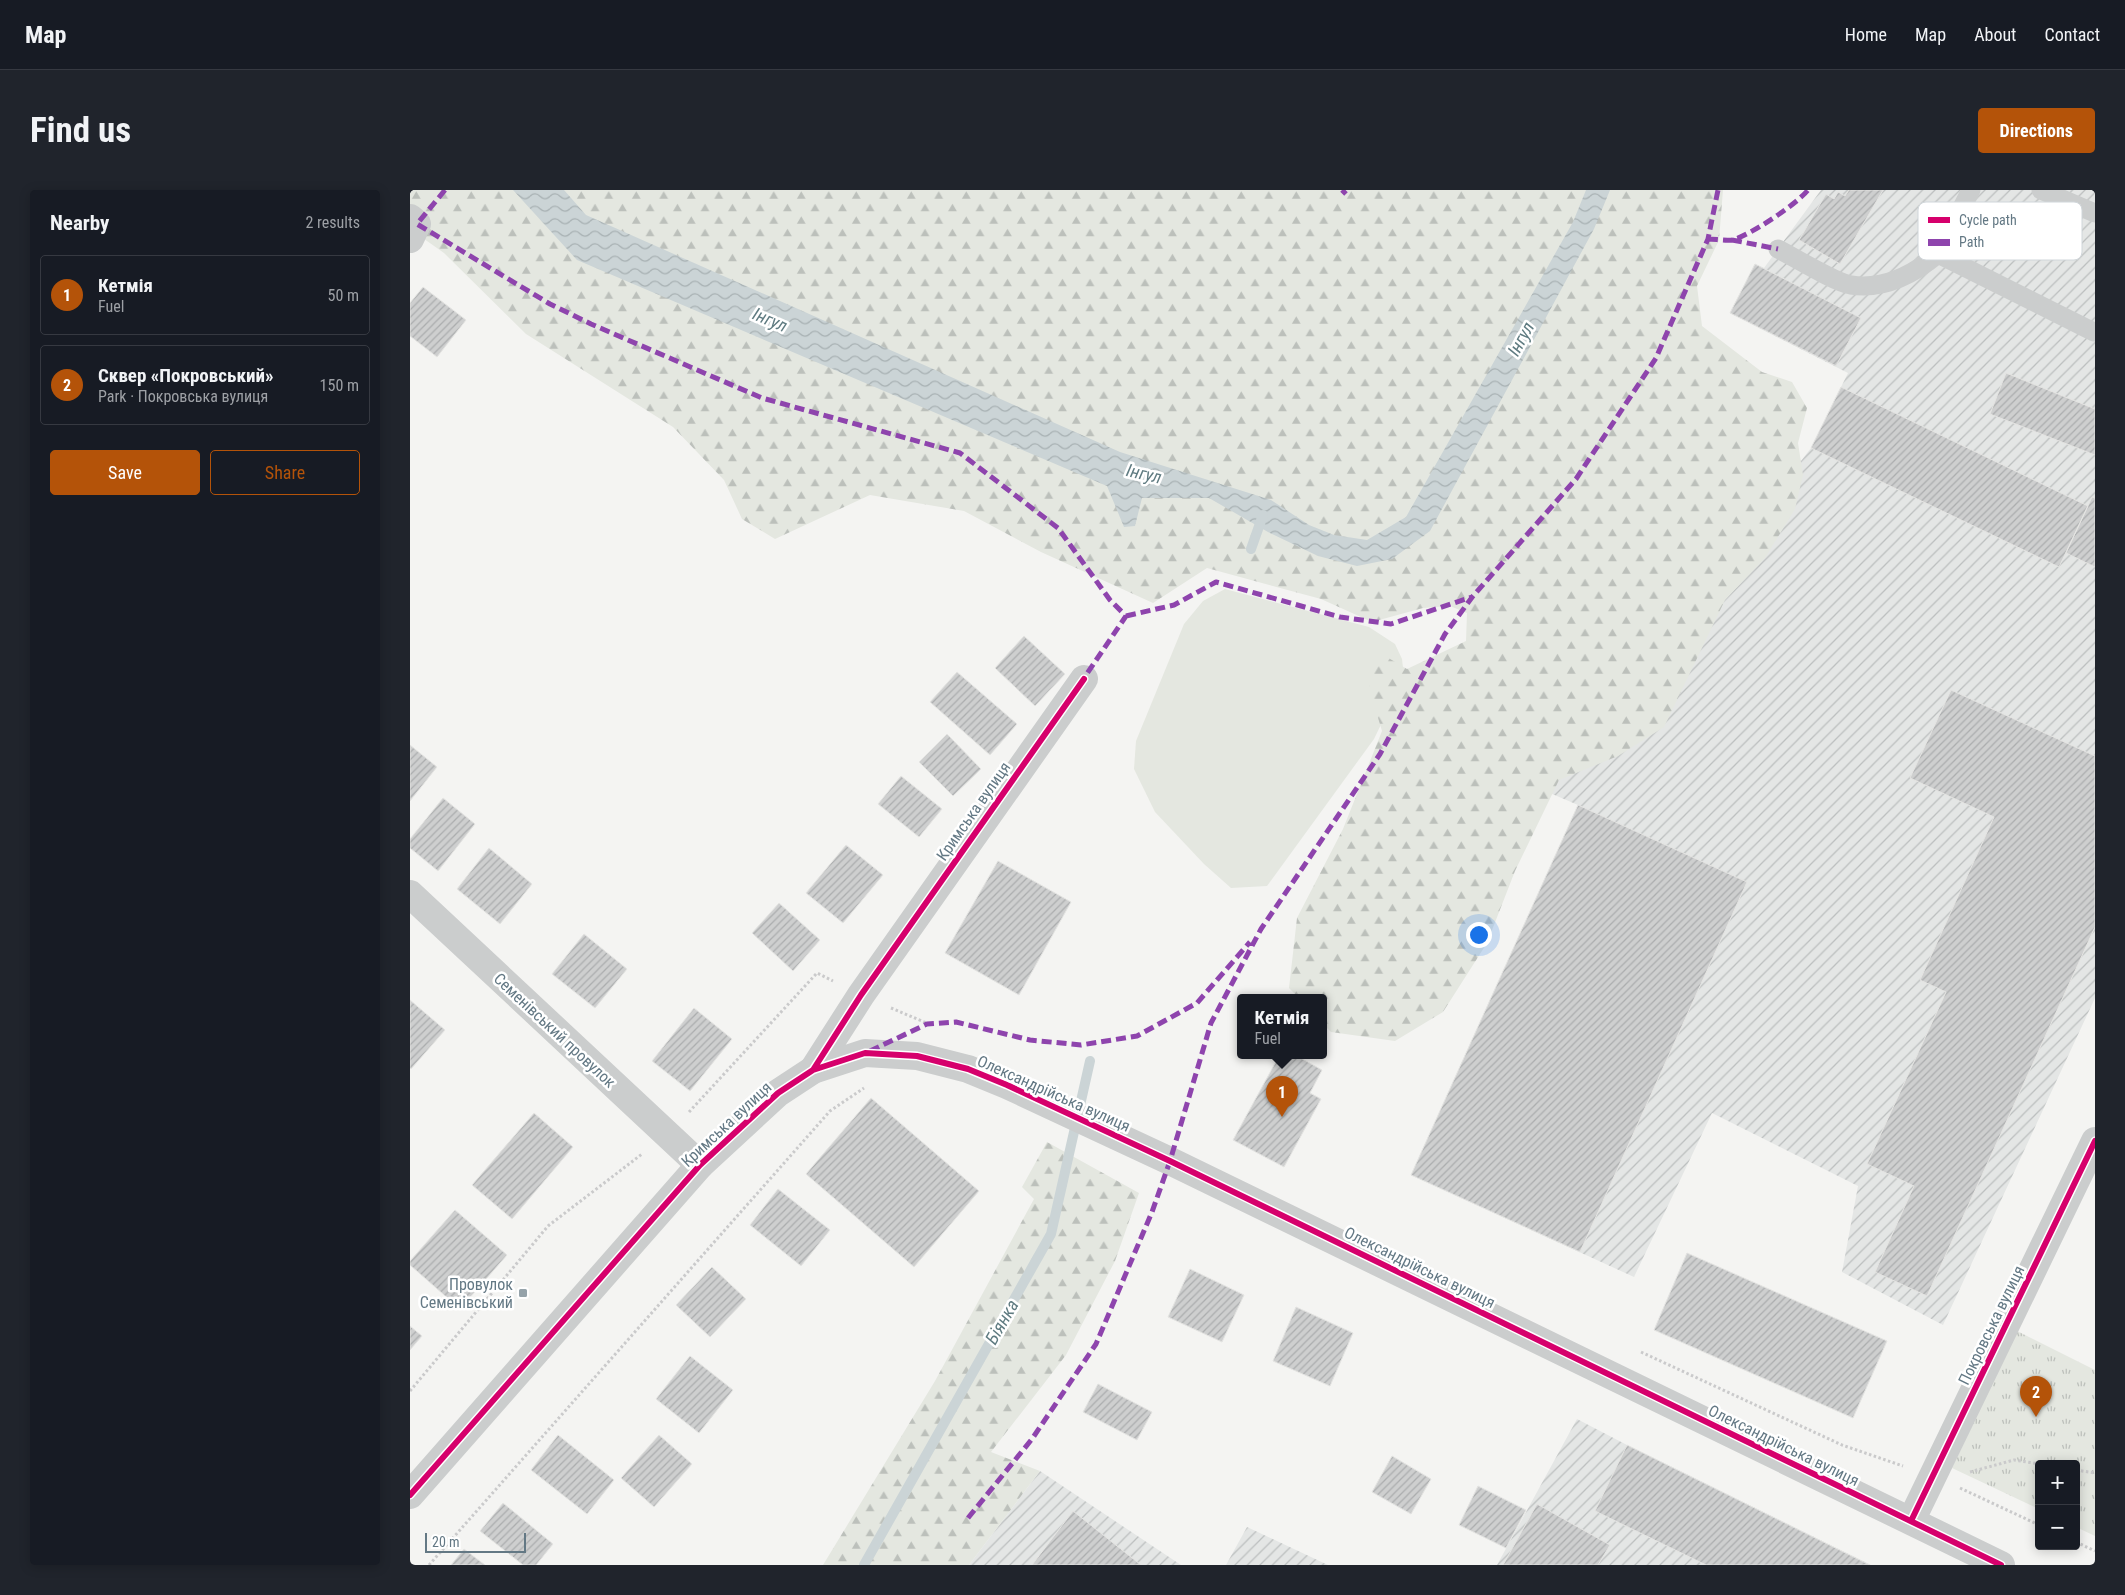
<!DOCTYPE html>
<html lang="en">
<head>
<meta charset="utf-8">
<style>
  :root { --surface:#171b24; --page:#20242c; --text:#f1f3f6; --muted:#9ea1a6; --line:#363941; --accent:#b45309 }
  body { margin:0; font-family:"Roboto Condensed",sans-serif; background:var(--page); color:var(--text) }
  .controls { position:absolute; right:15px; bottom:15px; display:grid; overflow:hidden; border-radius:5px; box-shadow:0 2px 12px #0003 }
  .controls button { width:45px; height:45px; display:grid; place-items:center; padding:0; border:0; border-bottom:1px solid var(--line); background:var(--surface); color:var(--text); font:25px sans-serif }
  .scale { position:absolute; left:15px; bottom:12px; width:101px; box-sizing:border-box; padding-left:5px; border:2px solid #637884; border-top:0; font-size:14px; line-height:18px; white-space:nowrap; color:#637884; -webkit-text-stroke:4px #fff; paint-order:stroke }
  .you { position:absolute; left:1068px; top:744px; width:18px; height:18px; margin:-12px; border:4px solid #fff; border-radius:50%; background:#1a73e8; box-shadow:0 0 0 8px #1a73e833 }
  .badge { display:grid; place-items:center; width:32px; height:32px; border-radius:50%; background:var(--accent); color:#fff; font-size:16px; font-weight:700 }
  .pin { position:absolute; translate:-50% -41px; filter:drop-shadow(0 1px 2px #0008) }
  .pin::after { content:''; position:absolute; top:26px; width:18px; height:15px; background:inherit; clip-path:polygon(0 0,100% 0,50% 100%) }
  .popup { position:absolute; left:827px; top:804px; width:90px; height:65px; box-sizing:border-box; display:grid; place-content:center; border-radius:5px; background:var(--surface); filter:drop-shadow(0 1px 4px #0005); font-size:16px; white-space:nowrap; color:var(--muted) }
  .popup b { font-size:19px; color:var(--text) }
  .popup::after { content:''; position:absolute; left:50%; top:100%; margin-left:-10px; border:10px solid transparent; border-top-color:var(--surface) }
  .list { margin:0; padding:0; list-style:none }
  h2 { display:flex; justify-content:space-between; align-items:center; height:65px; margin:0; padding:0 20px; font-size:21px }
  h2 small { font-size:16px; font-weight:400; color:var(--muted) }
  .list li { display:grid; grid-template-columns:32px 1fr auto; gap:15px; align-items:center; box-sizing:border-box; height:80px; margin:0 10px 10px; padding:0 10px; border:1px solid var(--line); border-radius:5px }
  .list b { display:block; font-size:19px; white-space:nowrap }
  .list p { margin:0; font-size:16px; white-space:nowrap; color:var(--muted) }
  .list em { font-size:16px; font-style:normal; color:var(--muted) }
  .actions { display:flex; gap:10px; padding:15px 20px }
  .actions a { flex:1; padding:11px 0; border:1px solid var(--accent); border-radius:5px; text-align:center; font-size:18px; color:var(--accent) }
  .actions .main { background:var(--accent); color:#fff }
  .map { position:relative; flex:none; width:1685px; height:1375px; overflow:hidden; border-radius:5px }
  header { display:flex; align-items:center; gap:30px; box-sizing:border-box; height:70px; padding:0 25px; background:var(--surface); border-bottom:1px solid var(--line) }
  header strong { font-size:24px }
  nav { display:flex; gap:28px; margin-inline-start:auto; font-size:18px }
  .intro { display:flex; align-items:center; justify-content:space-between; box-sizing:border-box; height:120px; padding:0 30px }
  h1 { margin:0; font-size:35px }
  .button { padding:12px 22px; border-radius:5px; background:var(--accent); color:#fff; font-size:18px; font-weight:700 }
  main { display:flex; gap:30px; padding:0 30px }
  aside { flex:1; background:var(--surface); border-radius:5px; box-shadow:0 2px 12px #0003 }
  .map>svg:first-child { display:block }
  .industrial { fill:url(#industrial-furrows) }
  .green { fill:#e4e7e0 }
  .forest { fill:url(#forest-firs) }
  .park { fill:url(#park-tufts) }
  .water { fill:url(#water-waves) }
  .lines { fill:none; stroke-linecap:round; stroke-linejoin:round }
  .stream { stroke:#cbd4d6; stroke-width:10 }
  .building { fill:url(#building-hatch); stroke:#e4e4e2 }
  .path { stroke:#cacacb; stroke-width:3; stroke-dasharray:2.5 2.5; stroke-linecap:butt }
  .service { stroke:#cbcdcd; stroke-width:19 }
  .minor { stroke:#cbcdcd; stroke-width:28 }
  .tertiary { stroke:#cbcdcd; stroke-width:28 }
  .quiet { stroke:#8e44ad; stroke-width:5; stroke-dasharray:10 5; stroke-linecap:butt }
  .cycleway-casing { stroke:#fff; stroke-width:9 }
  .cycleway { stroke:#d6006c; stroke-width:6 }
  .poi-dot { fill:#96a3aa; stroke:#fff; stroke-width:2 }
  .labels { text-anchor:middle; stroke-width:5; stroke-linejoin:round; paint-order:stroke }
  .street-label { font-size:16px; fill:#637884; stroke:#fff }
  .poi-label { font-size:16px; fill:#637884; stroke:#fff; text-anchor:end }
  .water-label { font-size:18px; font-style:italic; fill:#5f7b81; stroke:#fff }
  .key { fill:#fff; stroke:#d0d6da; stroke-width:1 }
  .key-label { font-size:14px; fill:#637884 }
</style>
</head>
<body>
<header>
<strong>Map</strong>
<nav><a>Home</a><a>Map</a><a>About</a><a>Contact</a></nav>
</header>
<div class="intro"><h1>Find us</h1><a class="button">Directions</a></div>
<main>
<aside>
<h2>Nearby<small>2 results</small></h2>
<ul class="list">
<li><span class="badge">1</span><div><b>Кетмія</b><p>Fuel</p></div><em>50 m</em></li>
<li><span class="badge">2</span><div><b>Сквер «Покровський»</b><p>Park · Покровська вулиця</p></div><em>150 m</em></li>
</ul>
<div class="actions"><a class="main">Save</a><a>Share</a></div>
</aside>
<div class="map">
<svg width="1685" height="1375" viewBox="0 0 1685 1375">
  <defs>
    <pattern id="industrial-furrows" width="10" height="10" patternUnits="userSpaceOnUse" patternTransform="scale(1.25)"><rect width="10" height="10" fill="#e4e6e5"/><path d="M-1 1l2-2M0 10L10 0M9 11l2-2" fill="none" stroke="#bcbfbf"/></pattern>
    <pattern id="forest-firs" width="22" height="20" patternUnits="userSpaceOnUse" patternTransform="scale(1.25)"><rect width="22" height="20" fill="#e4e7e0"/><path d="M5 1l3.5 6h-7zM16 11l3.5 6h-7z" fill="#bcc0bb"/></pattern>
    <pattern id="park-tufts" width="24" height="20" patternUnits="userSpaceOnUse" patternTransform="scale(1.25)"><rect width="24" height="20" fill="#e4e7e0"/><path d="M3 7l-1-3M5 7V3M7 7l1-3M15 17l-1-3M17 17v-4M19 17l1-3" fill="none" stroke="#bcc0bb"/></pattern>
    <pattern id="water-waves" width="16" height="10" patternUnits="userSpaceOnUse" patternTransform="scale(1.25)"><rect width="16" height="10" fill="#cbd4d6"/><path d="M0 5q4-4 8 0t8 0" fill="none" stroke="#a8b1b3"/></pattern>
    <pattern id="building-hatch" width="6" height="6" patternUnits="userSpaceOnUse" patternTransform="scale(1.25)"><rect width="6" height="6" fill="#cecfcf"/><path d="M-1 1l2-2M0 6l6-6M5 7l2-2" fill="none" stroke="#abadae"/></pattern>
  </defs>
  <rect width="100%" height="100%" fill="#f4f4f2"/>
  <!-- industrial -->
  <path class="industrial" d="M 1411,0 L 1685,0 L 1685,808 L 1533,1135 L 1432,1082 L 1448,996 L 1302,923 L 1224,1087 L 1001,985 L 1168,615 L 1107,589 L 1196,524 L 1401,258 L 1438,183 L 1320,123 L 1345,74 L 1354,78 Z
    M 1167,1229 L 1217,1255 L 1461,1375 L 1087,1375 Z
    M 630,1281 L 771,1375 L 559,1375 Z
    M 837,1337 L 918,1375 L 816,1375 Z"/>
  <!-- green -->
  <path class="green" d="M 815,399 L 959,437 L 985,454 L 992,469 L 994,487 L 964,549 L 857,696 L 821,698 L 794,674 L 745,622 L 724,579 L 726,551 L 774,434 L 793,411 Z"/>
  <!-- forest -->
  <path class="forest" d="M 0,0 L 1313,0 L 1309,50 L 1287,96 L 1292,136 L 1352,182 L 1382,192 L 1397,218 L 1388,253 L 1393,285 L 1385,319 L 1355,368 L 1315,410 L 1254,537 L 1208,566 L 1149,590 L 1105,681 L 1077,753 L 1033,822 L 985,851 L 921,842 L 913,834 L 913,808 L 889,808 L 879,798 L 887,728 L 933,639 L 972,541 L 959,498 L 970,463 L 997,479 L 1056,451 L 1057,423 L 1040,416 L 1013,418 L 962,432 L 911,409 L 797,378 L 743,413 L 631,362 L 554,321 L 460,305 L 365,349 L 332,329 L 314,290 L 263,237 L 116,144 L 34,63 L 0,39 Z
    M 637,952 L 729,1003 L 705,1071 L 656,1165 L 581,1262 L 630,1281 L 559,1375 L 413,1375 L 525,1191 L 624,1009 L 612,997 Z"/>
  <!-- park -->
  <path class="park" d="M 1607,1141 L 1685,1180 L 1685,1346 L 1666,1337 L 1666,1274 L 1629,1274 L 1629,1319 L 1542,1278 Z"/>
  <!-- water -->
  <path class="water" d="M 103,0 L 154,0 L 176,25 L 710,262 L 861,310 L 899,335 L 924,345 L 957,350 L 996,327 L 1163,32 L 1176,0 L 1200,0 L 1184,39 L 1020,341 L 982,369 L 947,376 L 908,366 L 858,342 L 799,308 L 732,308 L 725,336 L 714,337 L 697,296 L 167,70 Z"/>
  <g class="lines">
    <!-- stream -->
    <path class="stream" d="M 841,359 L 853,325
      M 454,1375 L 641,1044 L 680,871"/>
  </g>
  <!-- building -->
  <path class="building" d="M 1439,0 L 1473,0 L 1430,74 L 1389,50 L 1416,4 L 1424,9 L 1428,2 L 1435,6 Z
    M 1345,74 L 1451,128 L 1426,176 L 1320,123 Z
    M 13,97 L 56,130 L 27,167 L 0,146 L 0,113 Z
    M 1596,183 L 1685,219 L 1685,265 L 1580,224 Z
    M 1431,197 L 1678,316 L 1649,377 L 1401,258 Z
    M 1682,307 L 1685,308 L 1685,377 L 1656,363 Z
    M 614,446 L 655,484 L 625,516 L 585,478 Z
    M 547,482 L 607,534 L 580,565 L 520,512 Z
    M 1541,500 L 1685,566 L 1685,737 L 1517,1106 L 1465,1082 L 1504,996 L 1457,974 L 1536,802 L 1510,790 L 1584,627 L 1500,588 Z
    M 537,544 L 571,579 L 543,606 L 509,572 Z
    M 0,555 L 27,577 L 0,611 Z
    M 491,586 L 532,619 L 509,647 L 468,614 Z
    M 33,608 L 65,634 L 28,681 L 0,658 L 0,649 Z
    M 1168,615 L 1337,692 L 1170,1062 L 1001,985 Z
    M 436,655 L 473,685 L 433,733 L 396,703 Z
    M 79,658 L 122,694 L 90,734 L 47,699 Z
    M 588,671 L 661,712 L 609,805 L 535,763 Z
    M 369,713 L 410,750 L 383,781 L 342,743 Z
    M 174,744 L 217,779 L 185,818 L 142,784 Z
    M 0,810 L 35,840 L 1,879 L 0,878 Z
    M 284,818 L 322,849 L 280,901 L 242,871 Z
    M 869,866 L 887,866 L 912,880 L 900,903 L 911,909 L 874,977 L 823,950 Z
    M 461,908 L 569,1001 L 504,1077 L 396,984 Z
    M 124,923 L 163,957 L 102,1029 L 62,995 Z
    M 368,999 L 420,1040 L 391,1076 L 340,1035 Z
    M 45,1020 L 97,1065 L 50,1119 L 0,1075 L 0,1071 Z
    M 1277,1063 L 1477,1151 L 1443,1228 L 1244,1140 Z
    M 302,1077 L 336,1109 L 300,1147 L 266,1115 Z
    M 780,1079 L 834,1105 L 812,1152 L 758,1127 Z
    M 886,1117 L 943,1143 L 920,1196 L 863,1171 Z
    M 0,1136 L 12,1146 L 0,1160 Z
    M 280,1166 L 323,1200 L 289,1243 L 246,1209 Z
    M 688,1194 L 742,1222 L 727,1250 L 673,1222 Z
    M 148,1245 L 204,1290 L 177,1324 L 121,1280 Z
    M 249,1245 L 282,1274 L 244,1317 L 211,1288 Z
    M 1217,1255 L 1460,1375 L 1296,1375 L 1185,1321 Z
    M 982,1266 L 1021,1289 L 1001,1324 L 962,1302 Z
    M 1068,1296 L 1116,1320 L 1096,1358 L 1049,1335 Z
    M 93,1313 L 143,1354 L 126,1375 L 113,1375 L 70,1341 Z
    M 1127,1314 L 1200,1355 L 1188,1375 L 1093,1375 Z
    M 663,1321 L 731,1375 L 622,1375 Z
    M 54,1359 L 75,1375 L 41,1375 Z"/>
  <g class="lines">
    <!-- path -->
    <path class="path" d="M 481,818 L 519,834
      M 279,922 L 407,783 L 423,791
      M 1231,1162 L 1432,1255 L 1493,1276
      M 0,1201 L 138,1036 L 232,964
      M 1666,1280 L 1685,1283
      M 1560,1282 L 1604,1270 L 1630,1274
      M 1550,1298 L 1629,1335
      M 1666,1352 L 1685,1361
      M 19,1375 L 420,921 L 454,898"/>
    <!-- service -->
    <path class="service" d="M 1561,0 L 1528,64 L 1684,142
      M 1631,0 L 1685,23
      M 1368,59 C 1384,67 1426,93 1441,95 C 1473,100 1504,84 1528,64"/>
    <!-- minor -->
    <path class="minor" d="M 0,28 L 7,34 L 0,49
      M 0,704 L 290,975
      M 403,880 L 451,805 L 674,489"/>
    <!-- tertiary -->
    <path class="tertiary" d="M 0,1305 L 290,975 L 368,903 L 403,880 L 455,863 L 507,866 L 558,879 L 597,895 L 760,971 L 1591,1375
      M 1501,1331 L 1685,951"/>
    <!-- quiet -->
    <path class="quiet" d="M 35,0 L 7,34 L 140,114 L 181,134 L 352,208 L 550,263 L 648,338 L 700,410 L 716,426 L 672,491
      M 932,0 L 936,4
      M 1298,49 C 1305,49 1315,51 1322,50 C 1339,46 1387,14 1398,0
      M 1322,50 L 1368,59
      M 716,426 L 764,415 L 806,392 L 930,427 L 981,434 L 1062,407
      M 460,861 L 517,834 L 546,832 L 620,850 L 671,855 L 727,846 L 787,813 L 840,752
      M 558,1328 L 622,1249 L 686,1154 L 742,1022 L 760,971 L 801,833 L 851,739 L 970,564 L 1035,444 L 1063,406 L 1166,289 L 1246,168 L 1298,49 L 1308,0"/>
    <!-- cycleway casing -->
    <g class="cycleway-casing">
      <path id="cycleway" d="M 403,880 L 455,863 L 507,866 L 558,879 L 597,895 L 760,971 L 1591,1375
        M 0,1305 L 290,975 L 368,903 L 403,880 L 451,805 L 674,489
        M 1501,1331 L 1685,951"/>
    </g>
    <!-- cycleway -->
    <use href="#cycleway" class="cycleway"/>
  </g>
  <!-- markers -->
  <rect class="poi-dot" x="108" y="1098" width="10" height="10" rx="2.5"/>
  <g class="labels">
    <!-- street labels -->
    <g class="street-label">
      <text transform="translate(563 621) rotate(-55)" y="6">Кримська вулиця</text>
      <text transform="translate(145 840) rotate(43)" y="6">Семенівський провулок</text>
      <text transform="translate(644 903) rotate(24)" y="6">Олександрійська вулиця</text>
      <text transform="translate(316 934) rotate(-43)" y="6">Кримська вулиця</text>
      <text transform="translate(1010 1077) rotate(26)" y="6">Олександрійська вулиця</text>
      <text transform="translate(1581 1135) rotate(-64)" y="6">Покровська вулиця</text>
      <text transform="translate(1374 1255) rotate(26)" y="6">Олександрійська вулиця</text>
    </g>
    <!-- poi labels -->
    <g class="poi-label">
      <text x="103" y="1100">Провулок<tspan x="103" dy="18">Семенівський</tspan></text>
    </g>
    <!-- water labels -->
    <g class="water-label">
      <text transform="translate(360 130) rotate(23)" y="6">Інгул</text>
      <text transform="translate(1111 149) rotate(-61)" y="6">Інгул</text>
      <text transform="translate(734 284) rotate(13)" y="6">Інгул</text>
      <text transform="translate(592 1132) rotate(-60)" y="6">Біянка</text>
    </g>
  </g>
  <!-- legend -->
  <rect x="1508" y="12" width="164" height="58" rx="8" class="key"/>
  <rect x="1518" y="27" width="22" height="6" fill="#d6006c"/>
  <rect x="1518" y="49" width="22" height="7" fill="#8e44ad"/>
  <g class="key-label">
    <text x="1549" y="35">Cycle path</text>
    <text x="1549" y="57">Path</text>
  </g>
</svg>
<div class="controls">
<button>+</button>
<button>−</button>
</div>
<div class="scale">20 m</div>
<div class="you"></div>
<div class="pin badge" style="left:872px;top:927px">1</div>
<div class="popup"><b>Кетмія</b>Fuel</div>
<div class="pin badge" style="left:1626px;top:1227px">2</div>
</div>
</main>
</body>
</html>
